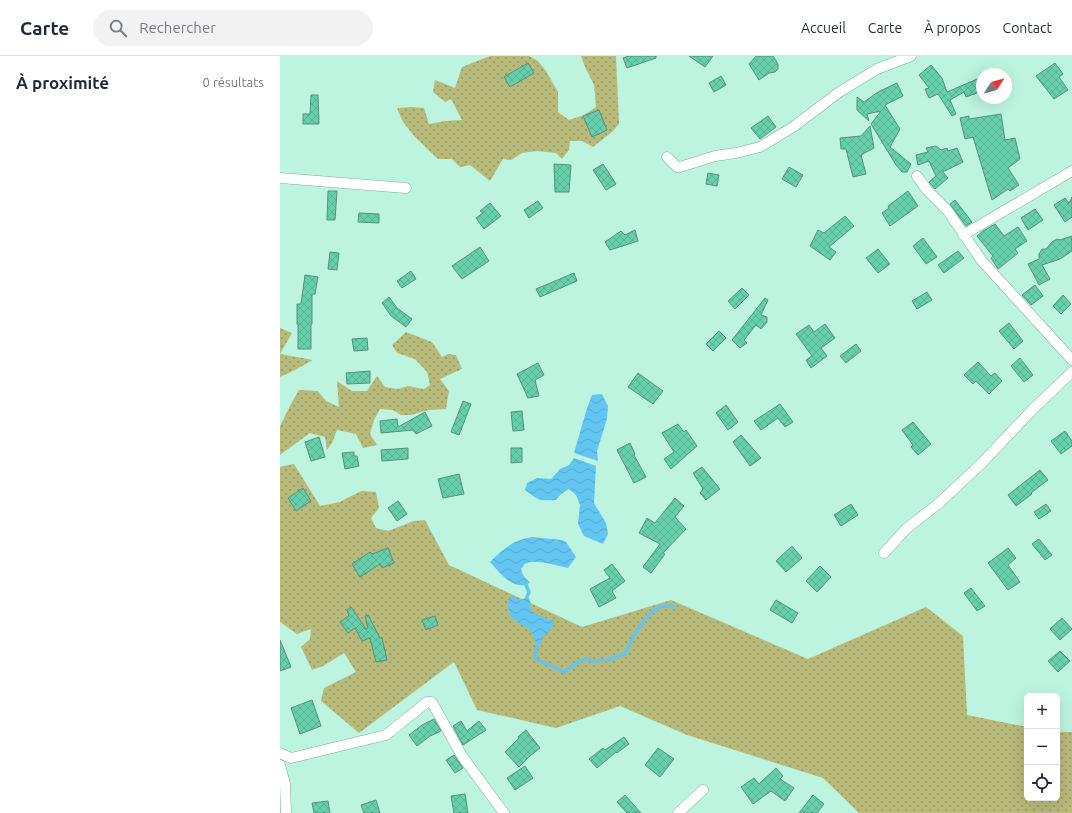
<!DOCTYPE html>
<html lang="fr">
<head>
<meta charset="utf-8">
<style>
  :root { --surface:#fff; --page:#f2f2f3; --text:#1f2937; --muted:#747a83; --line:#e0e1e3 }
  body { margin:0; font-family:Ubuntu,sans-serif; background:var(--page); color:var(--text) }
  .controls { position:absolute; right:12px; bottom:12px; display:grid; overflow:hidden; border-radius:6px; box-shadow:0 4px 16px #0002 }
  .controls button { width:36px; height:36px; display:grid; place-items:center; padding:0; border:0; border-bottom:1px solid var(--line); background:var(--surface); color:var(--text); font:20px sans-serif }
  .compass { position:absolute; left:696px; top:12px; width:36px; height:36px; border-radius:50%; background:var(--surface); box-shadow:0 4px 16px #0002; rotate:54deg }
  .list { margin:0; padding:0; list-style:none }
  h2 { display:flex; justify-content:space-between; align-items:center; height:52px; margin:0; padding:0 16px; font-size:17px }
  h2 small { font-size:13px; font-weight:400; color:var(--muted) }
  .icon { flex:none; width:22px; height:22px; fill:none; stroke:currentColor; stroke-width:2; stroke-linecap:round; stroke-linejoin:round }
  .map { position:relative; flex:none; width:792px; height:757px; overflow:hidden }
  header { display:flex; align-items:center; gap:24px; box-sizing:border-box; height:56px; padding:0 20px; background:var(--surface); border-bottom:1px solid var(--line) }
  header strong { font-size:19px }
  nav { display:flex; gap:22px; margin-inline-start:auto; font-size:14px }
  .search { width:280px; height:36px; background:var(--page); display:flex; align-items:center; gap:10px; box-sizing:border-box; padding:0 14px; border-radius:22px; color:var(--muted); font-size:15px }
  main { display:flex }
  aside { flex:1; background:var(--surface) }
  .map>svg:first-child { display:block }
  .grass { fill:url(#grass-dots) }
  .water { fill:url(#water-waves) }
  .lines { fill:none; stroke-linecap:round; stroke-linejoin:round }
  .stream { stroke:#63c5f1; stroke-width:3.5 }
  .building { fill:url(#building-cross-hatch); stroke:#5a8f7c }
  .street-casing { stroke:#7bb09d; stroke-width:11 }
  .street { stroke:#fff; stroke-width:10 }
</style>
</head>
<body>
<header>
<strong>Carte</strong>
<div class="search"><svg class="icon" aria-label="search" viewBox="0 0 24 24"><circle cx="10" cy="10" r="6"/><path d="M15 15l6 6"/></svg>Rechercher</div>
<nav><a>Accueil</a><a>Carte</a><a>À propos</a><a>Contact</a></nav>
</header>
<main>
<aside>
<h2>À proximité<small>0 résultats</small></h2>
<ul class="list">
</ul>
</aside>
<div class="map">
<svg width="792" height="757" viewBox="0 0 792 757">
  <defs>
    <pattern id="grass-dots" width="8" height="8" patternUnits="userSpaceOnUse"><rect width="8" height="8" fill="#b8ba7a"/><path d="M2 2h.1M6 6h.1" fill="none" stroke="#949763" stroke-width="1.8" stroke-linecap="round"/></pattern>
    <pattern id="water-waves" width="16" height="10" patternUnits="userSpaceOnUse"><rect width="16" height="10" fill="#63c5f1"/><path d="M0 5q4-4 8 0t8 0" fill="none" stroke="#55a9ce"/></pattern>
    <pattern id="building-cross-hatch" width="8" height="8" patternUnits="userSpaceOnUse"><rect width="8" height="8" fill="#66d0ad"/><path d="M0 0l8 8M0 8l8-8" fill="none" stroke="#57b294"/></pattern>
  </defs>
  <rect width="100%" height="100%" fill="#bdf4df"/>
  <!-- grass -->
  <path class="grass" d="M 210,0 L 249,0 L 258,5 L 266,15 L 278,36 L 278,56 L 289,64 L 304,59 L 316,51 L 314,29 L 305,11 L 301,0 L 336,0 L 339,68 L 332,76 L 313,91 L 302,85 L 290,85 L 289,94 L 282,103 L 276,97 L 257,95 L 242,97 L 231,104 L 223,103 L 210,125 L 190,109 L 180,111 L 172,103 L 158,103 L 134,80 L 123,66 L 117,52 L 132,51 L 144,52 L 149,68 L 165,65 L 182,64 L 171,43 L 165,46 L 153,36 L 155,24 L 175,32 L 182,11 Z
    M 0,272 L 12,277 L 0,298 L 33,304 L 13,315 L 0,321 Z
    M 126,276 L 152,286 L 162,301 L 168,298 L 176,299 L 182,313 L 160,323 L 169,335 L 166,353 L 148,354 L 131,359 L 121,359 L 113,354 L 100,353 L 94,364 L 90,378 L 97,389 L 83,392 L 76,378 L 57,374 L 52,387 L 47,394 L 45,381 L 30,377 L 0,399 L 0,370 L 12,346 L 19,334 L 38,335 L 46,345 L 59,351 L 57,325 L 72,335 L 87,335 L 97,320 L 105,331 L 118,333 L 128,330 L 144,333 L 150,329 L 147,316 L 135,303 L 117,297 L 112,289 Z
    M 14,408 L 40,450 L 60,446 L 71,440 L 82,435 L 96,436 L 99,452 L 91,462 L 96,472 L 108,475 L 134,465 L 145,464 L 169,509 L 302,571 L 391,544 L 528,603 L 646,551 L 683,580 L 687,659 L 747,671 L 747,742 L 777,742 L 777,676 L 792,676 L 792,757 L 579,757 L 543,722 L 407,679 L 340,650 L 276,672 L 197,654 L 174,606 L 79,677 L 41,645 L 44,632 L 76,616 L 64,597 L 43,610 L 32,614 L 21,591 L 30,583 L 31,573 L 17,578 L 0,566 L 0,411 Z"/>
  <!-- water -->
  <path class="water" d="M 322,338 L 328,350 L 327,363 L 317,395 L 318,405 L 294,397 L 307,352 L 312,339 Z
    M 294,402 L 316,410 L 314,447 L 326,467 L 328,478 L 323,488 L 304,480 L 298,468 L 300,449 L 296,439 L 289,433 L 281,438 L 276,444 C 259,445 258,444 245,434 L 247,427 L 257,422 L 271,423 L 280,413 L 289,409 Z
    M 252,481 L 282,484 L 286,486 L 296,501 L 288,512 C 276,510 255,502 245,508 C 244,509 241,513 241,513 L 243,519 L 250,527 C 234,536 220,517 210,506 C 223,493 233,484 252,481 Z
    M 233,539 L 240,545 L 246,541 L 249,542 L 251,548 L 250,554 L 260,560 L 274,565 C 274,572 268,577 262,581 L 261,589 C 252,586 255,580 250,574 C 247,571 242,570 239,567 C 235,565 232,562 229,559 L 228,544 Z"/>
  <g class="lines">
    <!-- stream -->
    <path class="stream" d="M 246,529 L 249,536 L 247,541
      M 258,588 L 255,599 L 256,603 L 284,616 L 300,605 L 305,603 L 315,605 L 327,604 L 345,598 C 350,585 366,556 380,551 C 384,549 390,550 395,551"/>
  </g>
  <!-- building -->
  <path class="building" d="M 349,0 L 376,0 L 376,2 L 347,12 L 343,2 Z
    M 409,0 L 433,0 L 425,11 Z
    M 476,0 L 493,0 L 498,8 L 498,13 L 495,16 L 489,17 L 479,24 L 469,8 Z
    M 248,7 L 254,17 L 230,31 L 224,21 Z
    M 775,7 L 783,18 L 779,21 L 788,34 L 774,43 L 756,20 Z
    M 651,9 L 662,22 L 667,36 L 702,21 L 702,35 L 686,41 L 684,36 L 670,44 L 676,58 L 672,60 L 658,38 L 649,42 L 645,33 L 649,32 L 639,19 Z
    M 441,20 L 446,29 L 434,36 L 429,27 Z
    M 617,27 L 623,40 L 605,49 L 620,73 L 610,91 L 631,108 L 627,116 L 622,116 L 616,109 L 591,68 L 601,55 L 587,58 L 589,65 L 577,54 L 577,41 L 584,46 L 598,36 Z
    M 31,39 L 38,39 L 39,68 L 23,68 L 23,58 L 30,58 Z
    M 319,54 L 327,74 L 312,81 L 303,60 Z
    M 721,58 L 725,84 L 735,82 L 740,103 L 728,112 L 739,129 L 730,135 L 728,133 L 712,144 L 693,81 L 685,83 L 680,62 L 689,60 L 689,63 Z
    M 488,60 L 496,71 L 480,83 L 471,72 Z
    M 590,70 L 594,92 L 581,99 L 586,118 L 573,121 L 566,93 L 561,93 L 560,82 L 581,80 Z
    M 656,90 L 661,94 L 667,92 L 668,95 L 677,92 L 683,106 L 665,115 L 662,115 L 668,122 L 655,133 L 649,126 L 656,120 L 649,105 L 638,109 L 636,99 L 648,96 L 646,92 Z
    M 274,108 L 291,109 L 289,136 L 275,136 Z
    M 323,108 L 336,128 L 326,134 L 313,114 Z
    M 509,111 L 523,119 L 516,131 L 502,123 Z
    M 428,117 L 439,119 L 437,130 L 426,128 Z
    M 48,135 L 57,135 L 55,164 L 47,164 Z
    M 628,135 L 638,150 L 610,170 L 602,157 L 609,152 L 608,150 Z
    M 792,141 L 792,161 L 785,166 L 774,149 L 785,142 L 789,147 Z
    M 675,144 L 692,166 L 686,170 L 670,148 Z
    M 258,145 L 263,152 L 249,162 L 244,154 Z
    M 210,147 L 221,160 L 204,173 L 196,162 L 203,157 L 200,155 Z
    M 755,153 L 763,164 L 748,174 L 741,162 Z
    M 79,157 L 99,158 L 99,167 L 78,166 Z
    M 565,160 L 574,170 L 549,191 L 556,196 L 550,204 L 530,190 L 538,174 L 544,177 Z
    M 715,168 L 724,180 L 738,171 L 747,185 L 735,193 L 738,197 L 718,213 L 711,202 L 713,200 L 697,180 L 703,175 Z
    M 355,174 L 358,185 L 330,194 L 325,186 L 341,175 L 345,179 Z
    M 792,180 L 792,195 L 780,203 L 762,209 L 770,223 L 759,229 L 748,208 L 759,203 L 759,198 L 762,193 L 766,193 L 772,186 L 777,183 L 780,184 Z
    M 643,182 L 657,201 L 646,208 L 633,190 Z
    M 200,191 L 209,205 L 182,223 L 172,210 Z
    M 598,193 L 610,208 L 598,217 L 586,202 Z
    M 678,195 L 684,202 L 664,217 L 658,209 Z
    M 50,196 L 59,197 L 57,214 L 48,213 Z
    M 131,215 L 136,223 L 122,232 L 117,225 Z
    M 294,217 L 297,225 L 260,241 L 256,233 Z
    M 25,219 L 38,221 L 35,238 L 32,238 L 32,268 L 31,268 L 31,293 L 18,293 L 18,268 L 17,268 L 17,248 L 21,248 Z
    M 755,229 L 763,240 L 751,249 L 742,239 Z
    M 462,232 L 469,239 L 455,253 L 448,245 Z
    M 647,236 L 652,244 L 637,253 L 632,245 Z
    M 783,239 L 791,248 L 781,258 L 773,250 Z
    M 109,241 L 117,252 L 132,263 L 126,271 L 111,260 L 102,247 Z
    M 485,242 L 488,244 L 481,259 L 487,261 L 487,266 L 481,273 L 476,269 L 464,284 L 467,287 L 460,292 L 452,284 Z
    M 729,267 L 743,285 L 734,293 L 719,275 Z
    M 545,268 L 555,282 L 541,292 L 547,300 L 531,312 L 526,304 L 532,300 L 516,278 L 529,269 L 534,276 Z
    M 439,275 L 446,282 L 433,295 L 426,288 Z
    M 87,282 L 88,294 L 74,295 L 72,283 Z
    M 576,288 L 581,295 L 566,307 L 560,300 Z
    M 740,302 L 753,319 L 744,326 L 731,310 Z
    M 698,306 L 711,320 L 715,317 L 722,325 L 709,338 L 696,325 L 693,328 L 684,319 Z
    M 258,307 L 264,319 L 255,324 L 259,340 L 248,342 L 237,318 Z
    M 90,315 L 90,327 L 67,328 L 66,317 Z
    M 358,317 L 383,335 L 373,348 L 348,331 Z
    M 183,345 L 191,348 L 179,379 L 171,376 Z
    M 500,348 L 513,366 L 505,371 L 498,362 L 481,374 L 474,365 Z
    M 446,349 L 458,366 L 448,374 L 436,357 Z
    M 242,355 L 244,374 L 233,375 L 231,356 Z
    M 145,356 L 152,370 L 136,378 L 133,374 L 101,377 L 100,365 L 117,363 L 118,371 Z
    M 633,366 L 651,388 L 638,399 L 631,391 L 633,389 L 622,374 Z
    M 398,368 L 404,376 L 406,374 L 417,390 L 391,413 L 384,403 L 394,396 L 382,377 Z
    M 785,375 L 792,385 L 792,390 L 781,398 L 771,385 Z
    M 461,379 L 481,402 L 470,410 L 453,386 Z
    M 39,381 L 45,401 L 31,405 L 25,386 Z
    M 350,387 L 355,398 L 354,399 L 366,421 L 354,427 L 337,394 Z
    M 128,392 L 128,403 L 102,405 L 101,394 Z
    M 231,392 L 242,392 L 242,406 L 231,407 Z
    M 74,396 L 74,400 L 77,400 L 79,410 L 65,413 L 62,397 Z
    M 422,411 L 440,433 L 426,444 L 420,437 L 423,433 L 413,417 Z
    M 760,414 L 768,424 L 751,437 L 752,438 L 736,450 L 728,439 Z
    M 179,418 L 184,438 L 163,442 L 158,423 Z
    M 23,432 L 31,445 L 16,455 L 8,442 Z
    M 395,442 L 404,450 L 395,461 L 406,473 L 383,497 L 385,498 L 371,517 L 363,511 L 380,488 L 359,477 L 367,462 L 375,467 Z
    M 118,445 L 127,458 L 117,465 L 108,452 Z
    M 571,448 L 578,459 L 561,470 L 554,459 Z
    M 766,448 L 771,455 L 759,463 L 754,456 Z
    M 759,483 L 772,499 L 765,504 L 752,488 Z
    M 512,490 L 522,502 L 506,516 L 496,505 Z
    M 108,492 L 114,507 L 102,512 L 100,508 L 80,521 L 72,508 L 90,496 L 92,498 Z
    M 728,492 L 736,502 L 728,509 L 740,526 L 728,534 L 708,507 Z
    M 332,508 L 345,525 L 332,535 L 336,542 L 319,551 L 310,533 L 330,522 L 324,514 Z
    M 540,510 L 551,521 L 537,536 L 526,525 Z
    M 691,532 L 705,550 L 697,555 L 684,537 Z
    M 496,544 L 518,557 L 512,567 L 490,554 Z
    M 71,551 L 86,573 L 88,572 L 85,560 L 88,559 L 100,582 L 102,582 L 107,604 L 96,606 L 90,582 L 82,585 L 75,572 L 68,577 L 60,566 L 69,560 L 67,554 Z
    M 155,560 L 158,569 L 146,574 L 142,564 Z
    M 782,562 L 792,573 L 780,584 L 770,573 Z
    M 0,584 L 11,611 L 0,615 Z
    M 780,595 L 790,605 L 778,616 L 768,605 Z
    M 32,644 L 41,670 L 20,678 L 11,652 Z
    M 154,663 L 161,675 L 150,680 L 137,690 L 129,679 L 142,669 Z
    M 181,665 L 187,675 L 199,665 L 206,674 L 183,689 L 173,670 Z
    M 246,674 L 260,692 L 250,700 L 239,711 L 225,696 L 239,682 L 238,681 Z
    M 344,681 L 349,688 L 337,697 L 336,696 L 317,712 L 309,703 L 323,692 L 325,694 Z
    M 378,692 L 394,703 L 380,721 L 365,709 Z
    M 174,699 L 183,712 L 175,717 L 166,704 Z
    M 245,710 L 253,722 L 235,734 L 227,722 Z
    M 496,712 L 503,720 L 500,723 L 514,732 L 505,745 L 491,735 L 473,748 L 461,731 L 474,722 L 479,728 Z
    M 185,738 L 188,757 L 174,757 L 171,740 Z
    M 345,739 L 361,757 L 347,757 L 337,746 Z
    M 533,739 L 544,748 L 537,757 L 519,757 Z
    M 96,744 L 100,757 L 84,757 L 81,749 Z
    M 48,745 L 50,757 L 34,757 L 32,747 Z"/>
  <g class="lines">
    <!-- street casing -->
    <g class="street-casing">
      <path id="street" d="M 387,101 L 397,111 L 400,111 L 435,100 L 456,97 L 480,91 L 513,71 L 558,37 L 597,13 L 631,0
        M 637,120 L 647,134 L 667,154 L 702,205 L 792,304
        M 0,122 L 126,132
        M 683,179 L 792,115
        M 604,497 L 627,472 L 658,448 L 702,407 L 753,353 L 792,316
        M 0,697 L 11,702 L 106,679 L 147,646 L 151,646 L 153,648 L 182,700 L 224,757
        M 0,709 L 5,728 L 6,757
        M 398,757 L 423,734"/>
    </g>
    <!-- street -->
    <use href="#street" class="street"/>
  </g>
</svg>
<div class="controls">
<button>+</button>
<button>−</button>
<button><svg class="icon" aria-label="locate" viewBox="0 0 24 24"><circle cx="12" cy="12" r="6"/><path d="M12 2v4M12 18v4M2 12h4M18 12h4"/></svg></button>
</div>
<svg class="compass" viewBox="-18 -18 36 36"><path d="M0-13l5 13h-10z" fill="#e53935"/><path d="M0 13l5-13h-10z" fill="#747a83"/></svg>
</div>
</main>
</body>
</html>
